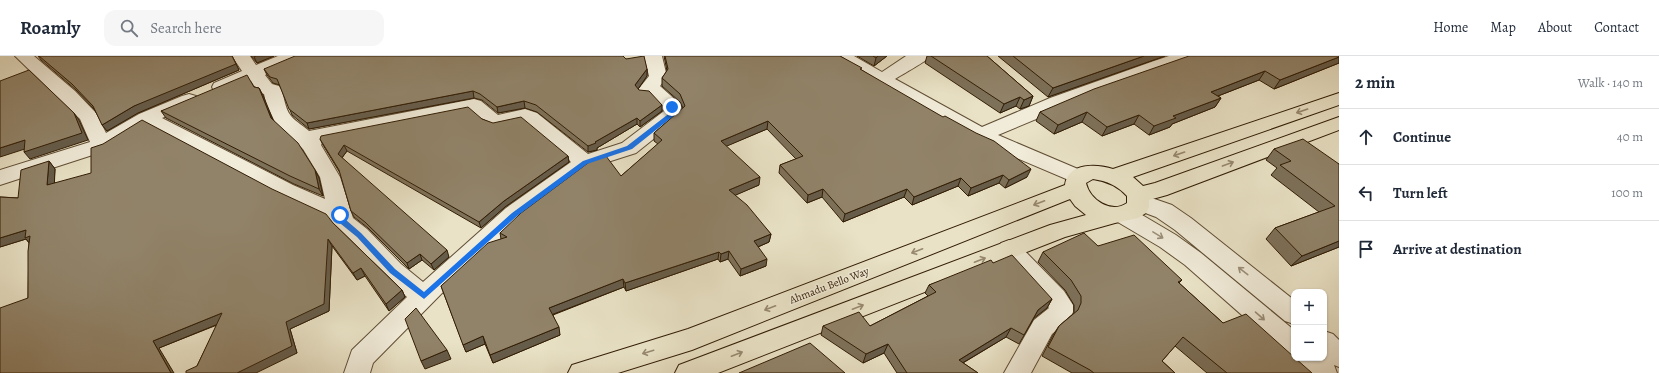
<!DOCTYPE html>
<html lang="en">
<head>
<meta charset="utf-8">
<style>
  :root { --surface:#fff; --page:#f6f6f7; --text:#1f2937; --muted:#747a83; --line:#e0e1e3 }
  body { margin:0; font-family:Alegreya,serif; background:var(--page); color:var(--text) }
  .controls { position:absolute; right:12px; bottom:12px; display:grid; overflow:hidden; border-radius:8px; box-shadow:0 1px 3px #0004 }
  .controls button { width:36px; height:36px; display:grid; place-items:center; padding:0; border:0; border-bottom:1px solid var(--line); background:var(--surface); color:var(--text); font:20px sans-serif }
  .stop { position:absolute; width:12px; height:12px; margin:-9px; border:3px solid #1a73e8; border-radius:50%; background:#fff }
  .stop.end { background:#1a73e8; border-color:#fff; box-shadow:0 1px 4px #0008 }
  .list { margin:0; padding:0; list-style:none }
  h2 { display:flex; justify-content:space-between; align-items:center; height:52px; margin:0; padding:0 16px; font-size:17px }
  h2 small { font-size:13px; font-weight:400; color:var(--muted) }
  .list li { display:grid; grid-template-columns:26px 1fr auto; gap:12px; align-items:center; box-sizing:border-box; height:56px; padding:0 16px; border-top:1px solid var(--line) }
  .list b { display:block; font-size:15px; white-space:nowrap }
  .list em { font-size:13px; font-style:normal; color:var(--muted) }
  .icon { flex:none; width:22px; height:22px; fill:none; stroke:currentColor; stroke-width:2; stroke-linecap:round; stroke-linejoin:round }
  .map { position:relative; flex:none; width:1339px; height:317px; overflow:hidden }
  header { display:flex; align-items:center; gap:24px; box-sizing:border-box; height:56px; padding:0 20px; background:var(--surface); border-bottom:1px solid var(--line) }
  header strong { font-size:19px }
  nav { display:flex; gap:22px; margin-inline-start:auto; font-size:14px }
  .search { width:280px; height:36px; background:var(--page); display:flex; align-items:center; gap:10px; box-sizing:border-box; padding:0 14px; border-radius:12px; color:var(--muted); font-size:15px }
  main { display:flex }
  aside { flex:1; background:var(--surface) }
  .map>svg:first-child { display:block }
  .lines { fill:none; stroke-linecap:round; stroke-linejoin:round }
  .minor-casing { stroke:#604e34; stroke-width:2 }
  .highway-casing { stroke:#321d04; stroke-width:2 }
  .minor { fill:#f1ecda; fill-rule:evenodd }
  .highway { fill:#e9e2c6; fill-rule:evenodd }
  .wall { fill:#7d715a; stroke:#321d04 }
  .shaded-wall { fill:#665c4a; stroke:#321d04 }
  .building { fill:#918369; stroke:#321d04 }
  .oneway { stroke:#97896f }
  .oneway2 { stroke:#9b8f7a }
  .route { fill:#1a73e8 }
  .labels { text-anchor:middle; stroke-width:3; stroke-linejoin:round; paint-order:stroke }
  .street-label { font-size:11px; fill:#321d04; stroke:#f1ecda }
</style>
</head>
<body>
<header>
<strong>Roamly</strong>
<div class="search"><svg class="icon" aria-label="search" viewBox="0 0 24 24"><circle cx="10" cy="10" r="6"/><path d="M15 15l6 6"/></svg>Search here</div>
<nav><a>Home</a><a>Map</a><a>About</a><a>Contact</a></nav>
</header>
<main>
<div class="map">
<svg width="1339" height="317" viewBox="0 0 1339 317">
  <rect width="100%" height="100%" fill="#e9e2c6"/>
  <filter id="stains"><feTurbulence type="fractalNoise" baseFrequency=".005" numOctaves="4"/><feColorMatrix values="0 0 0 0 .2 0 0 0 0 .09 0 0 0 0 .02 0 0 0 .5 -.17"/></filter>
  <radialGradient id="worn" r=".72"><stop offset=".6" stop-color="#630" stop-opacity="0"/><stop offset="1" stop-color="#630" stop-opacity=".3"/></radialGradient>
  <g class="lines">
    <!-- minor casing -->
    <g class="minor-casing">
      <path id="minor" d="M 15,0 L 34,0 L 75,35 L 96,57 L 106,77 L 139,58 L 182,40 L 189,38 L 196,40 L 198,44 L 196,48 L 162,62 L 293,129 L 325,143 L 320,121 L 303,93 L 276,68 L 266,47 L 264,38 L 259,37 L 251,25 L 228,35 L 221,37 L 214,35 L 212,31 L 214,27 L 242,15 L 232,0 L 250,0 L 256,9 L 278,0 L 302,0 L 299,4 L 265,19 L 272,28 L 279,30 C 285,39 284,52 291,60 C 296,66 304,70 309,75 L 474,43 L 481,45 L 498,59 L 525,53 L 537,57 L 588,98 L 622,87 L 664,55 L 650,40 L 639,39 L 637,35 L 649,20 L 644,0 L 662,0 L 667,21 L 660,30 L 679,47 L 684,57 L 681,61 L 636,97 L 592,111 L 522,164 L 448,231 L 373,307 L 370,317 L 344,317 L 352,294 L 407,241 C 387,224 370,205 352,186 C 345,179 336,174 331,164 L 277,139 L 147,70 L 108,94 L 0,129 L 0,114 L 90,86 L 80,63 ZM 470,56 C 495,77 493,73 523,66 L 571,106 L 506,152 L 423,226 L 401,208 L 367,173 L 353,162 L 340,121 L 321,89 L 323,85 Z
        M 832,0 L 854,0 L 882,16 L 906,0 L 931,0 C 927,5 903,18 895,23 L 982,71 L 1050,42 L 1154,5 L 1169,0 L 1196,0 L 1193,4 L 1089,41 L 998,79 L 1085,116 L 1088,121 L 1085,126 L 1078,128 L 974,84 L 835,4 Z
        M 1140,138 L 1172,149 L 1191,162 L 1294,244 L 1294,268 L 1285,265 L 1175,174 L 1156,161 L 1132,152 L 1129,146 L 1132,140 Z
        M 1124,151 L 1132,153 L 1176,179 L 1201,197 L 1294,274 L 1294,300 L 1285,297 L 1185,209 L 1160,191 L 1116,165 L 1113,159 L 1116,153 Z
        M 1009,184 L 1017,187 L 1064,235 L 1073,249 L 1073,256 L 1070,263 L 1052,278 L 1031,317 L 1004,317 L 1034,264 L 1049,252 L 1001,199 L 998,193 L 1001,187 Z
        M 1324,275 L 1333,278 L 1339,284 L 1339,311 L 1334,309 L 1337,317 L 1306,317 L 1299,310 L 1295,302 L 1324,302 Z"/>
    </g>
    <!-- highway casing -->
    <g class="highway-casing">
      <path id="highway" d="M 1339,37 L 1339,49 L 1133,121 L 1143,130 L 1155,127 L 1339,61 L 1339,74 L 1167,139 L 1149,144 L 1149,151 L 1146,157 L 1138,162 L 1115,167 L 1065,181 L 718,317 L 675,317 L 679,309 L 1050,169 L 1086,159 L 1075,150 L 1070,143 L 692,294 L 618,317 L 568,317 L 572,309 L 688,273 L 1065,129 C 1068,106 1097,108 1113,113 ZM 1093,123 C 1107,125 1118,130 1127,140 L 1127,147 C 1111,158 1090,144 1086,127 Z"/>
    </g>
    <!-- minor -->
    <use href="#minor" class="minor"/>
    <!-- highway -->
    <use href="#highway" class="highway"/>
  </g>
  <!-- wall -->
  <path class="wall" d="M 38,0 L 232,0 L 239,14 L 138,57 L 107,75 L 94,53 L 76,34 L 41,4 Z
    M 251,0 L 274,0 L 257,7 Z
    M 664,0 L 840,0 L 1027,121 L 1005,132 L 999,127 L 968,140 L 958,130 L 912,149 L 904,141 L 843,166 L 822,141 L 807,147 L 779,117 L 780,109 L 796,103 L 767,73 L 726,90 L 759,129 L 735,139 L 771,178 L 769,186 L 758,191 L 766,210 L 740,220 L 728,203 L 720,206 L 718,203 L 626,235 L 624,231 L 553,259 L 560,279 L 493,307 L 485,288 L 466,296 L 441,230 L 501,183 L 500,177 L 621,120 L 658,88 L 654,85 L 654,77 L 683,52 L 680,46 L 662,30 L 662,22 L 667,15 Z
    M 857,0 L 887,0 L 874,10 Z
    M 927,0 L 987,0 L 1033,40 L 1029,50 L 1020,53 L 1016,50 L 1000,57 L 925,7 Z
    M 998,0 L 1165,0 L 1048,41 Z
    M 1339,0 L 1339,7 L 1274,33 L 1259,24 L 1218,40 L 1221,42 L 1215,51 L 1172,68 L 1170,71 L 1149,79 L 1134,68 L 1102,80 L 1082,66 L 1054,78 L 1036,65 L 1040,56 Z
    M 626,3 L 647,13 L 647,20 L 638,33 L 662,55 L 640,71 L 637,68 L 597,92 L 597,94 L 588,96 L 537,56 L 525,52 L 498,57 L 482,44 L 474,42 L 309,73 L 292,59 L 280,29 L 273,27 L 267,19 L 264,13 Z
    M 254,31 L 259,32 L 272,63 L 315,114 L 319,122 L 323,140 L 294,128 L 166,62 L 161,55 Z
    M 482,63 L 568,100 L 569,106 L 505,151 L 481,172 L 347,95 L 342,102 L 449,201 L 434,214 L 422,204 L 409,213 L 368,172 L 354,161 L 351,155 L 340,117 L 323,89 L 320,83 Z
    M 1274,93 L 1339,108 L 1339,191 L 1291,210 L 1266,183 L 1275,172 L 1319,156 L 1271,119 L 1277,112 L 1266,104 Z
    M 49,105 L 55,113 L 54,127 L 333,167 L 402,234 L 405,241 L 389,255 L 365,220 L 357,224 L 332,190 L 329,255 L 290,273 L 297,297 L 197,310 L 217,269 L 159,292 L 28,242 L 29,187 L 26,183 L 0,191 L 0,141 L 18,142 Z
    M 1098,190 L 1182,224 L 1179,227 L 1223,267 L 1312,317 L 1207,317 L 1175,290 L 1162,305 L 1175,317 L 1072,317 L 1042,300 L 1053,279 L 1059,270 L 1074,257 L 1074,249 L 1065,234 L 1038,206 L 1043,196 Z
    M 993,207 L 1052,243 L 1047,252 L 1034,262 L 1019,288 L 1006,281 L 963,307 L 978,317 L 897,317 L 884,297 L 863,307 L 821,279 L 823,270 L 870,270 L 928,240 L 925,237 L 929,229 Z"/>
  <!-- shaded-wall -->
  <path class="shaded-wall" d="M 232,0 L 239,14 L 138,57 L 107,75 L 102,69 L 134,50 Z
    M 256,0 L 274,0 L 257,7 L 254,1 Z
    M 878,0 L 887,0 L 874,10 L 876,2 Z
    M 1144,0 L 1165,0 L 1048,41 L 1053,32 Z
    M 1339,1 L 1339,7 L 1274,33 L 1280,24 Z
    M 647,13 L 647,20 L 636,36 L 635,29 Z
    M 1265,15 L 1259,24 L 1205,45 L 1211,36 Z
    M 259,32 L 263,39 L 275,69 L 271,62 Z
    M 473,35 L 474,42 L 309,73 L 307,67 Z
    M 1033,40 L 1029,50 L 1020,53 L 1024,44 Z
    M 1020,41 L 1016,50 L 1000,57 L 1004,48 Z
    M 1221,42 L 1215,51 L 1172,68 L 1170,71 L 1149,79 L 1154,70 L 1173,60 Z
    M 524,45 L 525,52 L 498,57 L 497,51 Z
    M 662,49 L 662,55 L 640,71 L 640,65 Z
    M 1087,56 L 1082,66 L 1054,78 L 1058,69 Z
    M 74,57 L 79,64 L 88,84 L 30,103 L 24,96 Z
    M 1139,59 L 1134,68 L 1102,80 L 1107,71 Z
    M 637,62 L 637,68 L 597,92 L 597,94 L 588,96 L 588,90 Z
    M 768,65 L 767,73 L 720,93 L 721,85 Z
    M 25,84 L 31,91 L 0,101 L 0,92 Z
    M 344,89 L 347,95 L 340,104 L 338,98 Z
    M 568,100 L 569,106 L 505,151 L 481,172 L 479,166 L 504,145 Z
    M 49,105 L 55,113 L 54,137 L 47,129 Z
    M 1031,113 L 1027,121 L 1005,132 L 1009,124 Z
    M 315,114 L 319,122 L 323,140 L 319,133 Z
    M 1003,119 L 999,127 L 968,140 L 971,132 Z
    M 760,121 L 759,129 L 729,142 L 729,134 Z
    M 961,122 L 958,130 L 912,149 L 914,141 Z
    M 823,133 L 822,141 L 807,147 L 808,139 Z
    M 907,133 L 904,141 L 843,166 L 845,158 Z
    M 26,174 L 33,181 L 32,190 L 26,183 L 0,191 L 0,182 Z
    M 771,178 L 769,186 L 753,193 L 754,185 Z
    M 328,183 L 332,190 L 329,255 L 290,273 L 297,297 L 256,317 L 237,317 L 286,266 Z
    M 1339,185 L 1339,191 L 1291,210 L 1302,200 Z
    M 447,194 L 449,201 L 434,214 L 431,208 Z
    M 729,195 L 728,203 L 720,206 L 721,198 Z
    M 719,196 L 718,203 L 626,235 L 625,227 Z
    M 420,198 L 422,204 L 409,213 L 407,207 Z
    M 767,203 L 766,210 L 740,220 L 741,213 Z
    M 361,212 L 365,220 L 357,224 L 353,217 Z
    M 623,223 L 624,231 L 551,259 L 549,252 Z
    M 402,234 L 405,241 L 389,255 L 386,248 Z
    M 1052,243 L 1047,252 L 1033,263 L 1038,254 Z
    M 222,257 L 228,264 L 159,292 L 174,317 L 171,317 L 153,285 Z
    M 559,271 L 560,279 L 493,307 L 490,299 Z
    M 1011,272 L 1006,281 L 954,312 L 959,304 Z
    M 483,280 L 485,288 L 466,296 L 463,289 Z
    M 888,288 L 884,297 L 863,307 L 866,298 Z
    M 447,294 L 451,303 L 425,313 L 421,305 Z"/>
  <!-- building -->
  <path class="building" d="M 39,0 L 232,0 L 236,8 L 134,50 L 102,69 L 93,50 L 72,28 Z
    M 295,0 L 623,0 L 626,3 L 644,0 L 647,13 L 635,29 L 639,34 L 649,35 L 662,49 L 640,65 L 637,62 L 595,86 L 596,87 L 588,90 L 536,49 L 524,45 L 497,51 L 480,38 L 473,35 L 307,67 L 289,53 L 277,23 L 270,21 L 264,13 Z
    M 665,0 L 840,0 L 862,12 L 860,13 L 943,61 L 945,60 L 976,77 L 994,85 L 1031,113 L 1009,124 L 1003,119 L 971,132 L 961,122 L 914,141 L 907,133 L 845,158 L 823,133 L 808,139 L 780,109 L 803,100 L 768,65 L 721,85 L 760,121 L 729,134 L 747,149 L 771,178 L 754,185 L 767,203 L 741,213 L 729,195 L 721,198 L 719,196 L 625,227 L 623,223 L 549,252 L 559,271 L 490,299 L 483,280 L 463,289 L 441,230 L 488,187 L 507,181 L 500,177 L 521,157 L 592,104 L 606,100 L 621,120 L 662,84 L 654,77 L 685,50 L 680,38 L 662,22 L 668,13 Z
    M 873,0 L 878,0 L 876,2 Z
    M 931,0 L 987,0 L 1033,40 L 1024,44 L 1020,41 L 1004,48 Z
    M 1013,0 L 1144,0 L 1053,32 Z
    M 1189,0 L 1339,0 L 1339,1 L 1280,24 L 1265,15 L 1211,36 L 1221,42 L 1173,60 L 1176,62 L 1154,70 L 1139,59 L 1107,71 L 1087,56 L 1058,69 L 1040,56 L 1094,33 Z
    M 29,14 L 74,57 L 82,77 L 24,96 L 25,84 L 0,92 L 0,25 Z
    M 247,19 L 254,31 L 259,32 L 271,62 L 298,87 L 315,114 L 319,133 L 290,120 L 161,55 Z
    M 468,51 L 482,63 L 493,67 L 521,61 L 568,100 L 504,145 L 479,166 L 344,89 L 338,98 L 447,194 L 431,208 L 420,198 L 407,207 L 365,166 L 351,155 L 339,114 L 320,83 L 321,80 Z
    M 142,64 L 272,133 L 326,158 L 333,167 L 402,234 L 386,248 L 361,212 L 353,217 L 328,183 L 324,248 L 286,266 L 292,290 L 237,317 L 186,317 L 186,315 L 197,310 L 222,257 L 153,285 L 171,317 L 0,317 L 0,252 L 28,242 L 28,195 L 30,180 L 25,182 L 26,174 L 0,182 L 0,141 L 18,142 L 21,114 L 49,105 L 47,129 L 91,117 L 91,92 L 103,88 Z
    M 1303,83 L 1339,108 L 1339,185 L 1302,200 L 1275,172 L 1335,150 L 1280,109 L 1291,105 L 1274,93 Z
    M 1084,177 L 1098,190 L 1134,179 L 1182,224 L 1178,226 L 1223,267 L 1246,258 L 1294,301 L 1294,302 L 1295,302 L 1312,317 L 1227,317 L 1183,281 L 1162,305 L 1175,317 L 1094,317 L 1090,314 L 1048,291 L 1059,270 L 1078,254 L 1081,247 L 1081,240 L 1071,224 L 1043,196 Z
    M 1012,199 L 1052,243 L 1038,254 L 1024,279 L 1011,272 L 959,304 L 978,317 L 907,317 L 888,288 L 866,298 L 823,270 L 859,256 L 870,270 L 936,236 L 929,229 L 991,204 L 993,207 Z
    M 416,252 L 447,294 L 421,305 L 405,263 Z
    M 810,287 L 845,317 L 739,317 Z"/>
  <!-- one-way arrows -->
  <defs><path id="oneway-shaft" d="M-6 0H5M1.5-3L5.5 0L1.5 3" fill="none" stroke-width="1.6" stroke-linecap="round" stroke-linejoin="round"/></defs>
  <g class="oneway">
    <use href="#oneway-shaft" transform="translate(1302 55) rotate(161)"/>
    <use href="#oneway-shaft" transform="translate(1179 98) rotate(161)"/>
    <use href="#oneway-shaft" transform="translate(1228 108) rotate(-20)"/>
    <use href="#oneway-shaft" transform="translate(1039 147) rotate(159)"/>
    <use href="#oneway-shaft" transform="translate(917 195) rotate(159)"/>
    <use href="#oneway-shaft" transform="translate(980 204) rotate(-21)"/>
    <use href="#oneway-shaft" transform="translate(858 251) rotate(-21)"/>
    <use href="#oneway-shaft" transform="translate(770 252) rotate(159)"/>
    <use href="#oneway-shaft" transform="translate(648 296) rotate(163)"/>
    <use href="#oneway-shaft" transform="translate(737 298) rotate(-21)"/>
  </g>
  <g class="oneway2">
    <use href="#oneway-shaft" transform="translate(1158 179) rotate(31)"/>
    <use href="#oneway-shaft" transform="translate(1243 215) rotate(-142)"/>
    <use href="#oneway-shaft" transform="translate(1260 260) rotate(41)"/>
  </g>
  <!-- route -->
  <path class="route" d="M 670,50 L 674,50 L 676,58 L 632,93 L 587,108 L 517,160 L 424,243 L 390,217 L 357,181 L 341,168 L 337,159 L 342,157 L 346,164 L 361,177 L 395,213 L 424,236 L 512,157 L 583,105 L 627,90 L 671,56 Z"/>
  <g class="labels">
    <!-- street labels -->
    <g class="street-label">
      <text transform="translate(829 229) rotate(-21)" y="4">Ahmadu Bello Way</text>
    </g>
  </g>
  <rect width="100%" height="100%" filter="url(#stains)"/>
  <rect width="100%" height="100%" fill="url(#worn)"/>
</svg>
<div class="controls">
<button>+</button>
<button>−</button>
</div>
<div class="stop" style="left:340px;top:159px"></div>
<div class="stop end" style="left:672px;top:51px"></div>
</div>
<aside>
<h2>2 min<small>Walk · 140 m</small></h2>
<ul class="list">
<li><svg class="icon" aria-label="ahead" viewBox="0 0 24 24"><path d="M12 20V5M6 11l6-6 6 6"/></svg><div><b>Continue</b></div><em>40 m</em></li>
<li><svg class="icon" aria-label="left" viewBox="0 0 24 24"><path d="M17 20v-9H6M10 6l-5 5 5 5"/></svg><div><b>Turn left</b></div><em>100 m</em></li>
<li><svg class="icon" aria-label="arrive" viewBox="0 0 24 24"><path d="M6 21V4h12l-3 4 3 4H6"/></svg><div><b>Arrive at destination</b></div></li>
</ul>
</aside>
</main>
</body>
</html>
